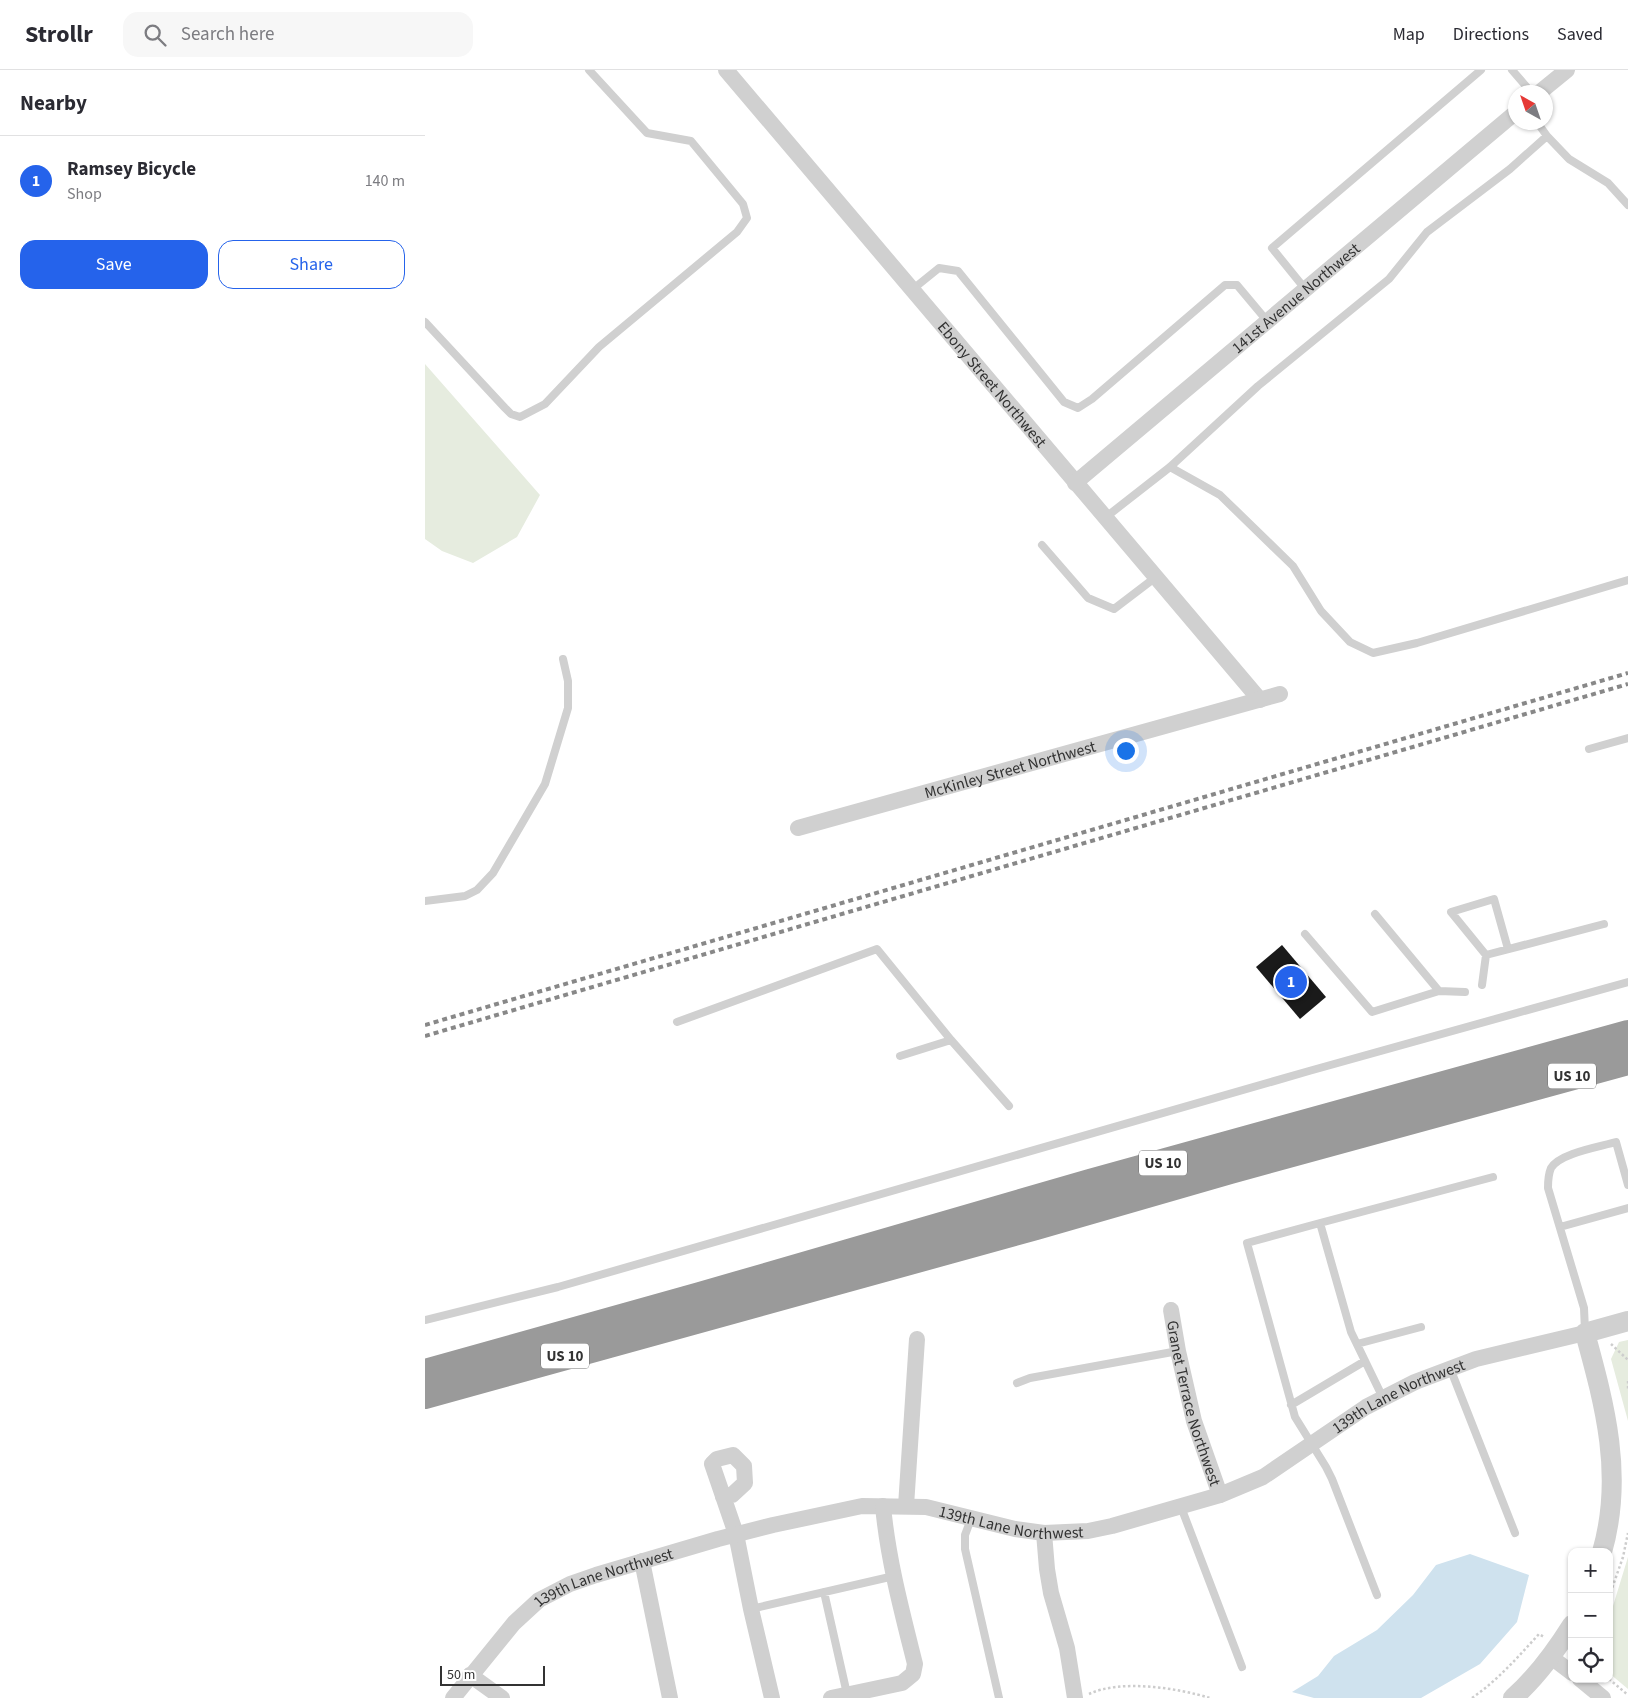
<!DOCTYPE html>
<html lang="en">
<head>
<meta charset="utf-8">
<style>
  :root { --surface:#fff; --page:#f7f7f7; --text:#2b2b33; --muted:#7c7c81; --line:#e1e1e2; --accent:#2563eb }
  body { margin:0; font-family:"Source Sans 3",sans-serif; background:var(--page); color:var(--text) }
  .controls { position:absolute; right:15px; bottom:15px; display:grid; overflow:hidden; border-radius:10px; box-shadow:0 1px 4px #0004 }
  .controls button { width:45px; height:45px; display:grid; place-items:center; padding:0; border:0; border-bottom:1px solid var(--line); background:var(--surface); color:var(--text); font:25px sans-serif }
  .compass { position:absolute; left:1083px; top:15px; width:45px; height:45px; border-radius:50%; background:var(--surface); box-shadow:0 1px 4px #0004; rotate:320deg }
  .scale { position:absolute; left:15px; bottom:12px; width:105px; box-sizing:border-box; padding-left:5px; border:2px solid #333; border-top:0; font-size:14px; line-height:18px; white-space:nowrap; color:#333; -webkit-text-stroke:4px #fff; paint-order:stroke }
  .you { position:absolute; left:700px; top:680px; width:18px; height:18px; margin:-12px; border:4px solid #fff; border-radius:50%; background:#1a73e8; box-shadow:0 0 0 8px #1a73e833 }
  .badge { display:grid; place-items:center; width:32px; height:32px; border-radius:50%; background:var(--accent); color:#fff; font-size:16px; font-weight:700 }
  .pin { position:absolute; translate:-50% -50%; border:2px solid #fff; box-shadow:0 1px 5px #0006 }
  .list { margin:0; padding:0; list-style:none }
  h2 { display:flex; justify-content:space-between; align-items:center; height:65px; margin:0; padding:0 20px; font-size:21px }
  h2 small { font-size:16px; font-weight:400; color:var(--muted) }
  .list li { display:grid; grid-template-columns:32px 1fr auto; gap:15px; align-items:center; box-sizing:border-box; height:90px; padding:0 20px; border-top:1px solid var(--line) }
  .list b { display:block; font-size:19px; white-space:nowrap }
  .list p { margin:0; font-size:16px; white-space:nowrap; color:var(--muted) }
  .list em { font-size:16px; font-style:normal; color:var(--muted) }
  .actions { display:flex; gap:10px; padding:15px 20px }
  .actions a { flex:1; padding:11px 0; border:1px solid var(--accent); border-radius:15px; text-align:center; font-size:18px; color:var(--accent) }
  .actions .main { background:var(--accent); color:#fff }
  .icon { flex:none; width:28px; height:28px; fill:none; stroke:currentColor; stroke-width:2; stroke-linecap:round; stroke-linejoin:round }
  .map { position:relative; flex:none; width:1203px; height:1628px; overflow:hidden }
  header { display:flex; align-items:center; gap:30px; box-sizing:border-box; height:70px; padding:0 25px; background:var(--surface); border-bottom:1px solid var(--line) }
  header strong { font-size:24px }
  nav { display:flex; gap:28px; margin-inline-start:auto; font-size:18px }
  .search { width:350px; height:45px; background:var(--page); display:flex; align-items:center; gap:12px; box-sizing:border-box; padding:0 18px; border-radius:15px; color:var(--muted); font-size:19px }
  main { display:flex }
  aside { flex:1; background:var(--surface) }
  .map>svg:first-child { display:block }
  .green { fill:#e6ecdf }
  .water { fill:#cfe2ee }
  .building { fill:#1a1a1a }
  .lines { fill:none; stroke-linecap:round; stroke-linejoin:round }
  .path { stroke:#cdcdcd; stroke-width:2.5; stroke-dasharray:2.5 2.5; stroke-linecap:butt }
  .service { stroke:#d0d0d0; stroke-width:8 }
  .minor { stroke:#d0d0d0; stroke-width:16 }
  .tertiary { stroke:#d0d0d0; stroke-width:20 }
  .motorway { stroke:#9a9a9a; stroke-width:28 }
  .rail { stroke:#888; stroke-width:4; stroke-dasharray:5 4; stroke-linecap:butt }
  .labels { text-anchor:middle; stroke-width:5; stroke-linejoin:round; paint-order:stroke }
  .shield { fill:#fff; stroke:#707070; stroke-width:1 }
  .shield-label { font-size:15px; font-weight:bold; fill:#333 }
  .street-label { font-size:16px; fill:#333; stroke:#fff }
</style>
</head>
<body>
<header>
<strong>Strollr</strong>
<div class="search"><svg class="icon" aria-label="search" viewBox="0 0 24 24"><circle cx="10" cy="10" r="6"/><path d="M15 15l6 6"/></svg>Search here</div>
<nav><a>Map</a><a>Directions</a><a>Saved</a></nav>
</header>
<main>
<aside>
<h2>Nearby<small></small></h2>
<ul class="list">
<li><span class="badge">1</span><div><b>Ramsey Bicycle</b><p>Shop</p></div><em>140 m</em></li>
</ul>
<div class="actions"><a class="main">Save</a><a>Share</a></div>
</aside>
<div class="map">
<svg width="1203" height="1628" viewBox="0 0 1203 1628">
  <rect width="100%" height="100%" fill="#fff"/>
  <!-- green -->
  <path class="green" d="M 0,294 L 115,425 L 92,467 L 48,493 L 17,481 L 0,469 Z
    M 1203,1270 L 1203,1351 L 1186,1289 L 1194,1272 Z
    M 1203,1487 L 1203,1619 L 1184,1603 L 1184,1543 L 1188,1536 Z"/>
  <!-- water -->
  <path class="water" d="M 1045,1484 L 1104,1505 L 1092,1552 L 1055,1594 L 996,1628 L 889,1628 L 867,1622 L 893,1606 L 909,1586 L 952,1560 L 988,1525 L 1011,1495 Z"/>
  <!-- building -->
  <path class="building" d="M 857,875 L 901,927 L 875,949 L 831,897 Z"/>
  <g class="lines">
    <!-- path -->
    <path class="path" d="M 1186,1274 L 1203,1290
      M 1203,1311 L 1203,1321
      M 1184,1527 L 1198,1487 L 1203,1463
      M 1184,1609 L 1203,1625
      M 664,1624 C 696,1609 752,1618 785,1628
      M 1047,1628 C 1073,1610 1093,1587 1114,1564 L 1119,1567"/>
    <!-- service -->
    <path class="service" d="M 1087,0 L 1106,22
      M 1112,52 L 1122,66 L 1144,89 L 1183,113 L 1203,135
      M 488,219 L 514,198 L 533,201 L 639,332 L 653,338 L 667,329 L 800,215 L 812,215 L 843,252
      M 881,220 L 847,178 L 1056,0
      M 0,252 L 80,338 L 86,344 L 95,347 L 120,334 L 174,277 L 312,162 L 322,148 L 318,134 L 266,71 L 222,63 L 164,0
      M 745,397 L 795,425 L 868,496 L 896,541 L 925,572 L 948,583 L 992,573 L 1203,510
      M 681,447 L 745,397 L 833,316 L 964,209 L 1002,162 L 1085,99 L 1122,66
      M 617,475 L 663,528 L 689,539 L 731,507
      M 1164,679 L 1203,668
      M 0,831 L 40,826 L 52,820 L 68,803 L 120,714 L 143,638 L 143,611 L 138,589
      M 950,844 L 1014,921
      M 880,864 L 947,942 L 1014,921 L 1040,922
      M 1083,879 L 1069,829 L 1026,842 L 1061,885 L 1179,854
      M 1057,915 L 1061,885
      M 252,952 L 452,879 L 526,970 L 584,1036
      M 475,986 L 526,970
      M 895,1153 L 1068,1107
      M 1135,1157 L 1203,1138
      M 0,1250 L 133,1217 L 884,1001 L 1203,912
      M 1160,1261 L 1159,1238 L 1123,1118 C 1123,1111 1123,1105 1126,1098 C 1135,1083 1174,1077 1191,1072 L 1203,1115
      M 932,1274 L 996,1257
      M 1025,1298 L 1090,1463
      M 592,1313 L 605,1308 L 753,1281
      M 866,1335 L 940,1291
      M 756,1437 L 817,1597
      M 546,1449 L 540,1465 L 540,1479 L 574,1628
      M 399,1522 L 422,1624
      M 952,1525 L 907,1409 L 901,1397 L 870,1347 L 822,1173 L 895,1153 L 926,1262 L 958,1328
      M 326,1539 L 469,1506"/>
    <!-- minor -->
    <g class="minor">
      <path id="s1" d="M 301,0 C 479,209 657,420 835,630"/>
      <path d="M 1115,22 L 1142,0"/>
      <path id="s2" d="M 650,413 L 1090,43"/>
      <path id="s3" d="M 373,758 L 855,624"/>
      <path id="s4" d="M 746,1240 L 753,1281 L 769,1351 L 795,1425"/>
      <path d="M 298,1427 L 307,1425 L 320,1413 L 319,1396 L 308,1385 L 292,1389 L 287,1394 L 311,1464 L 326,1539 L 347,1628"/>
      <path d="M 481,1436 L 492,1269"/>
      <path d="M 619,1463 L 622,1499 L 626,1523 L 642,1578 L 650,1628"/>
      <path d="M 217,1491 L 245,1628"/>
      <path d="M 1126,1587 L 1147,1603"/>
      <path d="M 45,1605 L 77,1628"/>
      <path d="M 1155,1609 L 1178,1628"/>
      <path id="s5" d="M 28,1628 L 89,1553 L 114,1530 L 145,1514 L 171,1505 L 293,1469 L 348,1455 L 437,1436 L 501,1437 L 590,1459 L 619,1463 L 663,1461 L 687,1456 L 795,1425 L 838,1407 L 941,1337 L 990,1312 L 1051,1289 L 1160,1263"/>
      <path d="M 406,1628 L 477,1613 L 488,1604 L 490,1594 C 477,1542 463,1490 458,1436"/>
    </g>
    <!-- tertiary -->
    <path class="tertiary" d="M 1177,1482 C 1199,1406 1180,1336 1160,1263 L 1203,1251
      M 1088,1628 C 1112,1607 1130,1582 1147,1555"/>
    <!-- motorway -->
    <path class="motorway" d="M 0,1303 L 275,1226 L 665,1113 L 1203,964
      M 0,1325 L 611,1156 L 805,1100 L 1203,991"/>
    <!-- rail -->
    <path class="rail" d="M 0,955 L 1203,603
      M 0,966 L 1203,614"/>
  </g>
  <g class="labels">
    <!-- shield labels -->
    <g class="shield">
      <rect x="1123" y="993.5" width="48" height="25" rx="4"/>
      <rect x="714" y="1080.5" width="48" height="25" rx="4"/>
      <rect x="116" y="1273.5" width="48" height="25" rx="4"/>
    </g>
    <g class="shield-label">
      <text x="1147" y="1011">US 10</text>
      <text x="738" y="1098">US 10</text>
      <text x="140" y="1291">US 10</text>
    </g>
    <!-- street labels -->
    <g class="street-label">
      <text dy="6" stroke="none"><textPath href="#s2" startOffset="288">141st Avenue Northwest</textPath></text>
      <text dy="6" stroke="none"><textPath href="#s1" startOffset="412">Ebony Street Northwest</textPath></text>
      <text dy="6" stroke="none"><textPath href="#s3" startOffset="220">McKinley Street Northwest</textPath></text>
      <text dy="6" stroke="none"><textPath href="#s5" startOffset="1039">139th Lane Northwest</textPath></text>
      <text dy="6" stroke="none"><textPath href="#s4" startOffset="96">Granet Terrace Northwest</textPath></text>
      <text dy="6" stroke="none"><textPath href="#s5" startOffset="619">139th Lane Northwest</textPath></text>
      <text dy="6" stroke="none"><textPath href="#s5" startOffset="199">139th Lane Northwest</textPath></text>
    </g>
  </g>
</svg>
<div class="controls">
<button>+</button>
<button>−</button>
<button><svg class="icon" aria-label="locate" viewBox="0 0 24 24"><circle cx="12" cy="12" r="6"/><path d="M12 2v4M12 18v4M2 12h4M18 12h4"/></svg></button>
</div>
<svg class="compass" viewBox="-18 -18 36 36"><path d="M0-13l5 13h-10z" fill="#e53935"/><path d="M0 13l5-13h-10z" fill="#7c7c81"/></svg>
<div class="scale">50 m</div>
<div class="you"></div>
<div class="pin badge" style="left:866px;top:912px">1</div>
</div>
</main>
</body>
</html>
